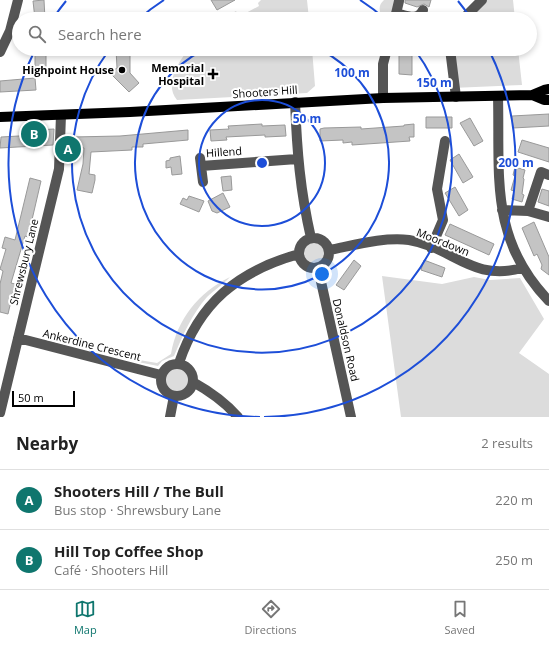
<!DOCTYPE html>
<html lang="en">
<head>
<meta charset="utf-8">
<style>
  :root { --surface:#fff; --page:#f6f6f6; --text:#222; --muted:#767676; --line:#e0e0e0; --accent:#0f766e }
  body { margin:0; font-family:"Open Sans",sans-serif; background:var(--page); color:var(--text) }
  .scale { position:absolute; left:12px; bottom:10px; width:63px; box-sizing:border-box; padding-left:4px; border:2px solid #000; border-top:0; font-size:11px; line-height:14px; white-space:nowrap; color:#000; -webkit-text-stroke:3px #fff; paint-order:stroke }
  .you { position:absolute; left:322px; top:274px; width:14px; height:14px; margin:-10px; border:3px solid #fff; border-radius:50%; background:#1a73e8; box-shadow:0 0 0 6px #1a73e833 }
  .badge { display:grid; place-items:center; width:26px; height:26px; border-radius:50%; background:var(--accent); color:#fff; font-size:13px; font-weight:700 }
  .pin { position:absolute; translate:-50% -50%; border:2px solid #fff; box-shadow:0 1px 4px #0006 }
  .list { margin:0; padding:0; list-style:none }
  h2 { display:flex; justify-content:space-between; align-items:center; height:52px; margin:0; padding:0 16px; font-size:17px }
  h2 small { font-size:13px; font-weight:400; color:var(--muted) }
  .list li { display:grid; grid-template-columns:26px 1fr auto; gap:12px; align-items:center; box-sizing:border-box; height:60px; padding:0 16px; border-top:1px solid var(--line) }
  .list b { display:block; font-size:15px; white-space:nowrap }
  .list p { margin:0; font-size:13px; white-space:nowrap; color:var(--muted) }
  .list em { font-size:13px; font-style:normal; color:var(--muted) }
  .icon { flex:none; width:22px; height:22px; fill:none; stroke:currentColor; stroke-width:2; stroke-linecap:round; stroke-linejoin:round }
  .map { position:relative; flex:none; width:549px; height:417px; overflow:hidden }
  .search { position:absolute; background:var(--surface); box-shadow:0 2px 6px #0003; left:12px; right:12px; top:12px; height:44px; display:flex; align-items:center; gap:10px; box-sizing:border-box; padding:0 14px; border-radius:22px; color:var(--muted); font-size:15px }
  .sheet { height:172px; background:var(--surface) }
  nav { display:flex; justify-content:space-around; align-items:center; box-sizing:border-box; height:56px; border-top:1px solid var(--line); background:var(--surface); font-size:11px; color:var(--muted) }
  nav a { display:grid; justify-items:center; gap:2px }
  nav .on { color:var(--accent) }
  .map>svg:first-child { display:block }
  .green { fill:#dcdcdc }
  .building { fill:#c4c4c4; stroke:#999 }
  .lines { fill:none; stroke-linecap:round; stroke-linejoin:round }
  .minor { stroke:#555; stroke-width:10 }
  .major { stroke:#000; stroke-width:10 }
  .ring { fill:none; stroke:#1d4ed8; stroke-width:2 }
  .poi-dot { fill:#000; stroke:#fff; stroke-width:1.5 }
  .labels { text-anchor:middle; stroke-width:4; stroke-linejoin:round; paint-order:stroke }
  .poi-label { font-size:11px; font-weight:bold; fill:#000; stroke:#fff; text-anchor:end }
  .street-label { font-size:11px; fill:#000; stroke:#fff }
  .centre { fill:#1d4ed8; stroke:#fff; stroke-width:2 }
  .ring-label { font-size:12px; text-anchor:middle; font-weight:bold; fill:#1d4ed8; stroke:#fff; stroke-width:4; stroke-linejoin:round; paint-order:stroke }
</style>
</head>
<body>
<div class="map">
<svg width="549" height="417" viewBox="0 0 549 417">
  <rect width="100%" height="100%" fill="#fff"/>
  <!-- green -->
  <path class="green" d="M 261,0 L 307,0 L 309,19 L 222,19 L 236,11 L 238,15 L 243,13 L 244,14 L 259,6 L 258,3 Z
    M 384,0 L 396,0 L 390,19 L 382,19 C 380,12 377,6 384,0 Z
    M 476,0 L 513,0 L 515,19 L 457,19 Z
    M 189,49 L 312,49 L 315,86 L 307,93 L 177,100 C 164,84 178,62 189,49 Z
    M 448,49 L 518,49 L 522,85 L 452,88 Z
    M302 253a12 12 0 1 1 24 0a12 12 0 1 1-24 0Z
    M 382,276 L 442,284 L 474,277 L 490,280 L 520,278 L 544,319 L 519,353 L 549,374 L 549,417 L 401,417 Z
    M 230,277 C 224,284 214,290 207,297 C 192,314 183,335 174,356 L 162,361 L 158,366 L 133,361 L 133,359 L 157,363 L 171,354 C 177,319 199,292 230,277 Z
    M164 380a13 13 0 1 1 26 0a13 13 0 1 1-26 0Z"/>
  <!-- building -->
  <path class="building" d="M 44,0 L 45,19 L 35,19 L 33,1 Z
    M 211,0 L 235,0 L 217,10 Z
    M 405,0 L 431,0 L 429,7 L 424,4 L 417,7 L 405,3 Z
    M 35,49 L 46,49 L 46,70 L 35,71 Z
    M 116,49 L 130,49 L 130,73 L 139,83 L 129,92 L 110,73 L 117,68 Z
    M 401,49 L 412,49 L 412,75 L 399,74 L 399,53 L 401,53 Z
    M 35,78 L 36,90 L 0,92 L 0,81 Z
    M 549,114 L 549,126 L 513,128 L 512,116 Z
    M 426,117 L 452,117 L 452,128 L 426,128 Z
    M 470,118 L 483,141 L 474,146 L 460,123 Z
    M 262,124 L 262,126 L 285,125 L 286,136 L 265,137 L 265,135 L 226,137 L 227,140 L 211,141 L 210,130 L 229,129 L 228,126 Z
    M 414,124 L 414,137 L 409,137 L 410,141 L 352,145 L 352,142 L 343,143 L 343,140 L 320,141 L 320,129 L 324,128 L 361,127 L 361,129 L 404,126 L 404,125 Z
    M 54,129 L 53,145 L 0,148 L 1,137 L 37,135 L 37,130 Z
    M 188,130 L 188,140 L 143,144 L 143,147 L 132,147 L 132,150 L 91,152 L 89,174 L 95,175 L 95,180 L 92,193 L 77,190 L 83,164 L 84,148 L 72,146 L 72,137 L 120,136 Z
    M 522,140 L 549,148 L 549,162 L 518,152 Z
    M 459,154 L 473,177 L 463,183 L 450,160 Z
    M 180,156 L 182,174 L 172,175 L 171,167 L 166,168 L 166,161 L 170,160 L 170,158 Z
    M 515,167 L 525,170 L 523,178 L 524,179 L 522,194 L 524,195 L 522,202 L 512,199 L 514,191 L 511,190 L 515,176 L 513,175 Z
    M 231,176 L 232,190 L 223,191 L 221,177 Z
    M 30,178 L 41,181 L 28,237 L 25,236 L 11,283 L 15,284 L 8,314 L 0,312 L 0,284 L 3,271 L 0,269 L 6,249 L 2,248 L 5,237 L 15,240 Z
    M 455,187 L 468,210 L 459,216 L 445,193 Z
    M 542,189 L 549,191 L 549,206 L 538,202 Z
    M 223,193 L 230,207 L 217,213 L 212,211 L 208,201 Z
    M 189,196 L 204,201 L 199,212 L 180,204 L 183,198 L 187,200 Z
    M 534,222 L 549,257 L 549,275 L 541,269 L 542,265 L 537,254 L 534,256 L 522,228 Z
    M 450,224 L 494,244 L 489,255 L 445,235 Z
    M 354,260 L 361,266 L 344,290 L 336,285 Z
    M 424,260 L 445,268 L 442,277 L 421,270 Z"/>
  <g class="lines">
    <!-- minor -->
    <path class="minor" d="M 396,13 C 405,15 418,22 423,10
      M 395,18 L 399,1
      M 463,19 L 482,0
      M 450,49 L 456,97
      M 0,52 L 10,31 L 18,0
      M 498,96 C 500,176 489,239 549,301
      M 383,98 L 383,64 L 387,49
      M 295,102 C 297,151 300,190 311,238
      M 200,158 L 203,182
      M 201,166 L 297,159
      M 502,210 L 528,211 L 549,217
      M 528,211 L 541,172 L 549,175
      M299 253a15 15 0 1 1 30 0a15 15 0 1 1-30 0Z
      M 431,248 L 443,220 L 437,189 L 445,141
      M 329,250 C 355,245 383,237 409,240 C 453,247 472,282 522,268
      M 318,268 L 351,417
      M 18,338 L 161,375
      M 179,363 C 199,303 238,271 299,254
      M161 380a16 16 0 1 1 32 0a16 16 0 1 1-32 0Z
      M 193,382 C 211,392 225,402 238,417
      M 0,413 L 59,169 L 61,115
      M 170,417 L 174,396"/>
    <!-- major -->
    <path class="major" d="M 532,95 L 544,100 L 549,100
      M 0,117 L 130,112 L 383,98 L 532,95 L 544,90 L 549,89"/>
  </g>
  <!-- distance rings -->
  <g class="ring">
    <circle cx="262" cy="163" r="63"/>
    <path d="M319 49A127 127 0 1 1 205 49"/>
    <path d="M139 19A190 190 0 0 1 164 0M360 0A190 190 0 0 1 385 19M415 50A190 190 0 1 1 109 50"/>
    <path d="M260 417A254 254 0 0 1 35 50M54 17A254 254 0 0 1 66 1M458 1A254 254 0 0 1 470 17M489 50A254 254 0 0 1 264 417"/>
  </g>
  <!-- markers -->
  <g class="poi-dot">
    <circle cx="122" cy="70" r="4"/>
    <path d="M211 68h4v4h4v4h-4v4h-4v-4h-4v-4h4z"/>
  </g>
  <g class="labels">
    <!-- poi labels -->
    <g class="poi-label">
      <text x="204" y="72">Memorial<tspan x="204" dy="13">Hospital</tspan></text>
      <text x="114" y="74">Highpoint House</text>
    </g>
    <!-- street labels -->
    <g class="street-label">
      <text transform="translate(265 92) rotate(-4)" y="4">Shooters Hill</text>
      <text transform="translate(224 152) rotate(-4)" y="4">Hillend</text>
      <text transform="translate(443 242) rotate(22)" y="4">Moordown</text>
      <text transform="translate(24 262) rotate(-76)" y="4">Shrewsbury Lane</text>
      <text transform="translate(346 340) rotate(77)" y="4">Donaldson Road</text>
      <text transform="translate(92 345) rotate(14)" y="4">Ankerdine Crescent</text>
    </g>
  </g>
  <circle cx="262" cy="163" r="6" class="centre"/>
  <g class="ring-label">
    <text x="352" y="77">100 m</text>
    <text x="434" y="87">150 m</text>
    <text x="307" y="123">50 m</text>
    <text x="516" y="167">200 m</text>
  </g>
</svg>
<div class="scale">50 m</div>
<div class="you"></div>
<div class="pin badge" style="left:68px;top:149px">A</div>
<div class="pin badge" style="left:34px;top:134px">B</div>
<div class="search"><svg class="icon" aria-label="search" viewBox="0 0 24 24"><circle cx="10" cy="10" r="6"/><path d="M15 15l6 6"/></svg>Search here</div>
</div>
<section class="sheet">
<h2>Nearby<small>2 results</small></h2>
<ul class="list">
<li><span class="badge">A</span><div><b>Shooters Hill / The Bull</b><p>Bus stop · Shrewsbury Lane</p></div><em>220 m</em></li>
<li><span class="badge">B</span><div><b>Hill Top Coffee Shop</b><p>Café · Shooters Hill</p></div><em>250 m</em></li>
</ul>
</section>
<nav>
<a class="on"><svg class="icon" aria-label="map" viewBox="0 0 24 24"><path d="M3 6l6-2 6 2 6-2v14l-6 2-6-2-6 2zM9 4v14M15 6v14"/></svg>Map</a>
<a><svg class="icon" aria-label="directions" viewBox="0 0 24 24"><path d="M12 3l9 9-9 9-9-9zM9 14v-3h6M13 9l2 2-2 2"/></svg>Directions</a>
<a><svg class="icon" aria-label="saved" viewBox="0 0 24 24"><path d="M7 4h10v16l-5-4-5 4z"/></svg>Saved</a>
</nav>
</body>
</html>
